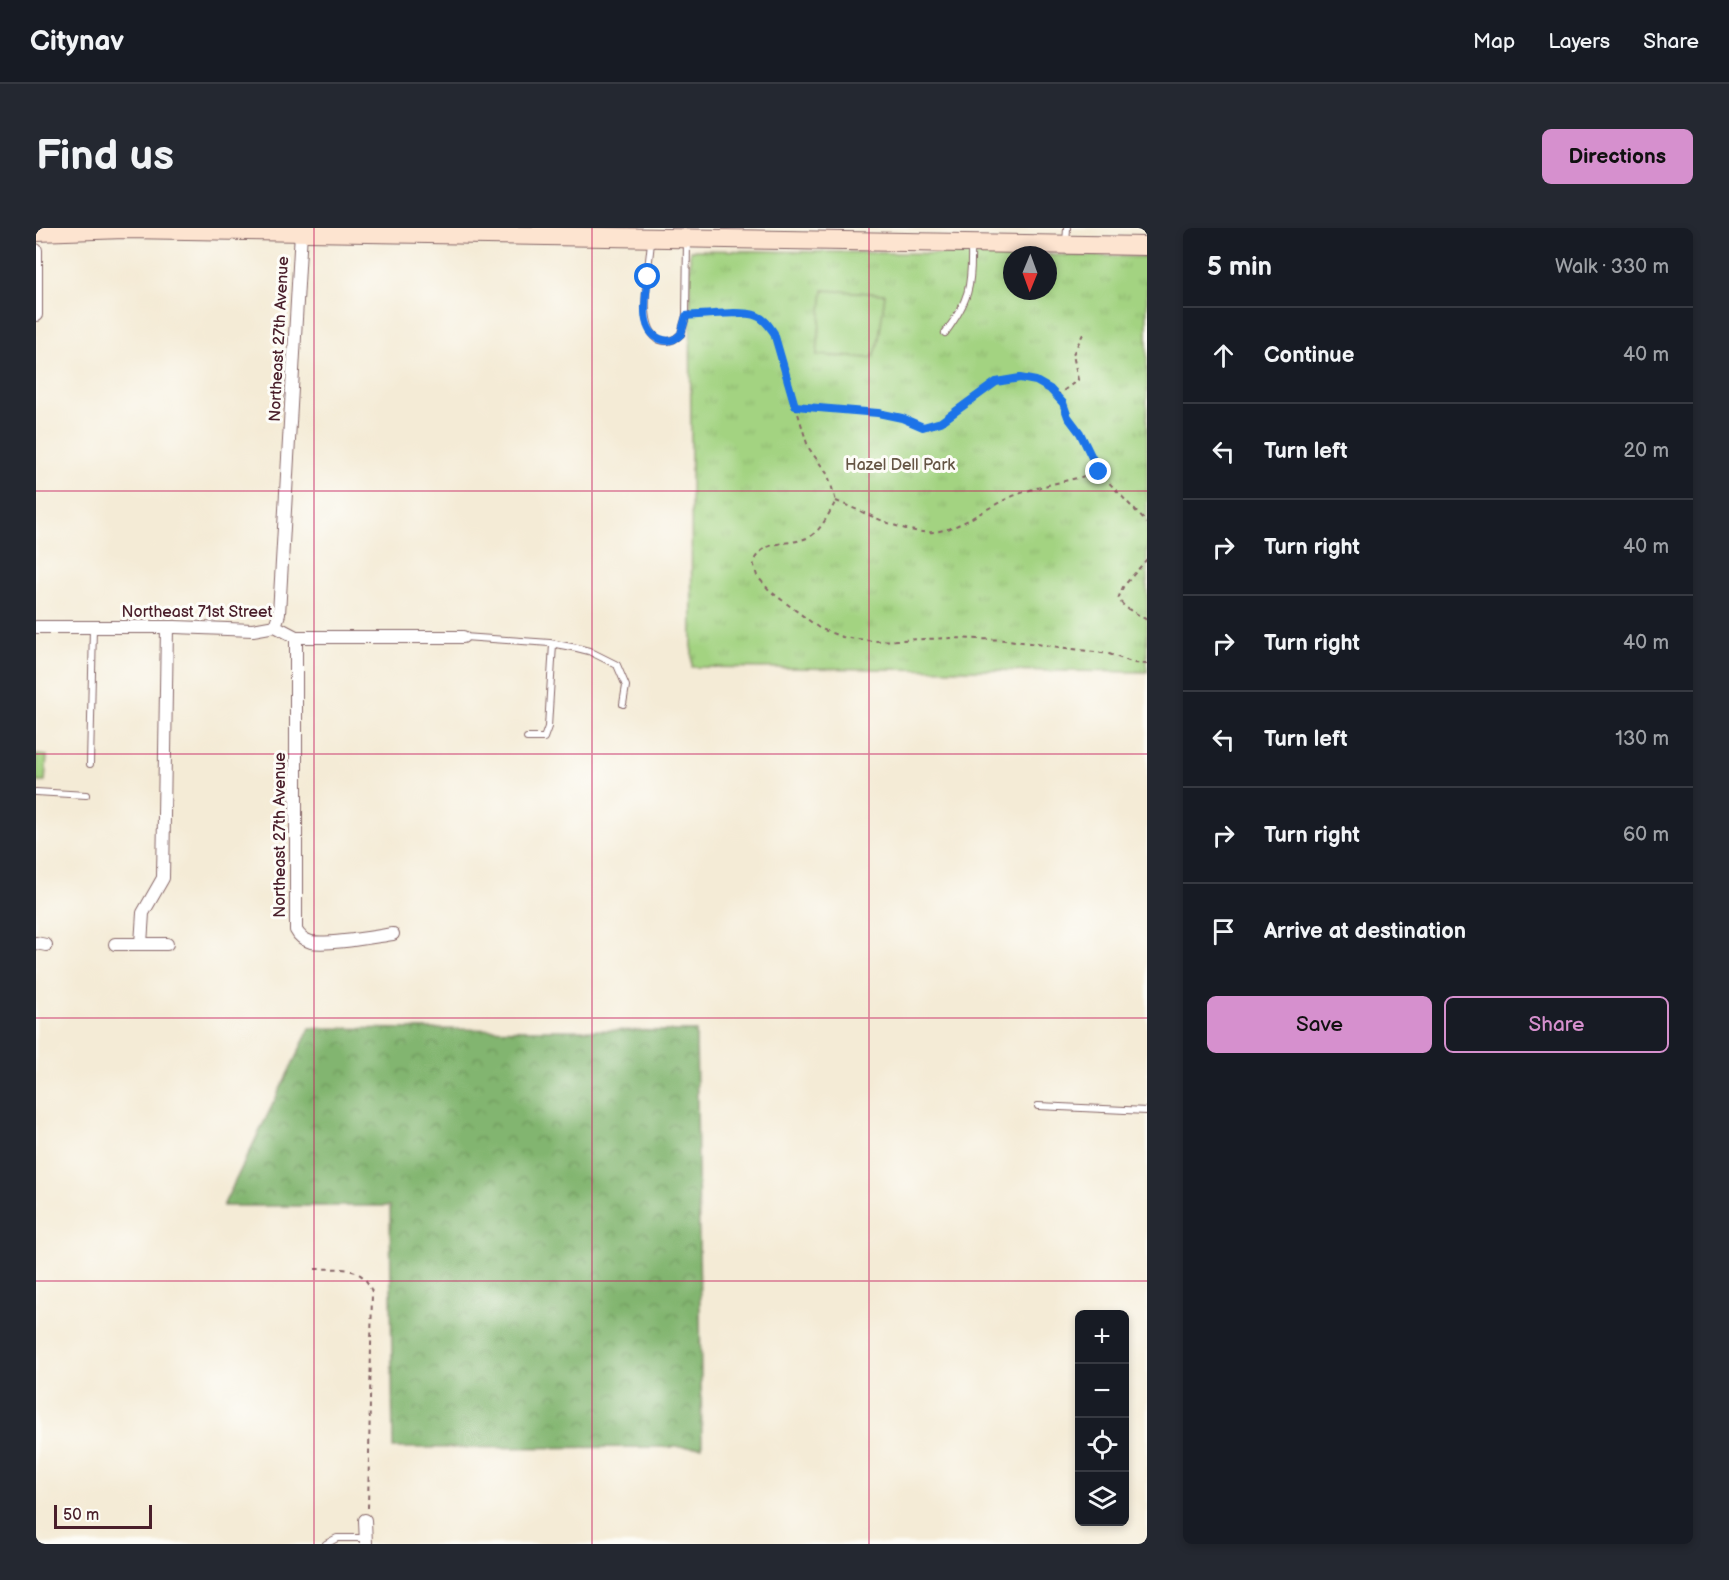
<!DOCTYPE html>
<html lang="en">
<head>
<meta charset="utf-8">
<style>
  :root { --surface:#171b24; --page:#242831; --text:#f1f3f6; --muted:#9ea1a6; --line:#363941; --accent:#d690ce }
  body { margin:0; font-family:"Balsamiq Sans",sans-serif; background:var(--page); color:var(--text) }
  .controls { position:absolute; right:18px; bottom:18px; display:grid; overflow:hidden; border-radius:9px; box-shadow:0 3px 9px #0003 }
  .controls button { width:54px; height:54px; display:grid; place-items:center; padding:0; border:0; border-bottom:2px solid var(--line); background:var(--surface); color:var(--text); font:30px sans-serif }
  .compass { position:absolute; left:967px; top:18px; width:54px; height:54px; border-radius:50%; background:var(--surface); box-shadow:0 3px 9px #0003; rotate:181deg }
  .scale { position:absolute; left:18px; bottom:15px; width:98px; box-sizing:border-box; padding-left:6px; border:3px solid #4a1f2b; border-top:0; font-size:16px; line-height:21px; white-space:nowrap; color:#4a1f2b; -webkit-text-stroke:4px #fdfcf7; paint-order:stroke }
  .stop { position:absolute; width:18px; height:18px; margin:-14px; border:4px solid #1a73e8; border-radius:50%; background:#fff }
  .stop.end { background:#1a73e8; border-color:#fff; box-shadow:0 2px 6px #0008 }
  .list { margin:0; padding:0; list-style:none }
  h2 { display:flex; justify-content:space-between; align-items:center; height:78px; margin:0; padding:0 24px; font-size:26px }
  h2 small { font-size:20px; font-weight:400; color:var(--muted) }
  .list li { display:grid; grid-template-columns:39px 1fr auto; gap:18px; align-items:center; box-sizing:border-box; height:96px; padding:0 24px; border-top:2px solid var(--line) }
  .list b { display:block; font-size:22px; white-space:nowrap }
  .list em { font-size:20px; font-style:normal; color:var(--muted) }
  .actions { display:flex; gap:12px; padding:18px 24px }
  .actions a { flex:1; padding:14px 0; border:2px solid var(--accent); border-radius:9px; text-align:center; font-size:21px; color:var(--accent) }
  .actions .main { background:var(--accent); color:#111 }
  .icon { flex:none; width:33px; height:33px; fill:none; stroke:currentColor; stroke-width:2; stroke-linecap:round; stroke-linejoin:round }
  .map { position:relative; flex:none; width:1111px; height:1316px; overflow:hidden; border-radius:9px }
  header { display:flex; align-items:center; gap:36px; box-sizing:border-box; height:84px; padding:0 30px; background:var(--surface); border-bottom:2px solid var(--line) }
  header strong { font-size:28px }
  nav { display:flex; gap:33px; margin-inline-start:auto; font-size:21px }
  .intro { display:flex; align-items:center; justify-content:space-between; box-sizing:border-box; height:144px; padding:0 36px }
  h1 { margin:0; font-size:42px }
  .button { padding:15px 27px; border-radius:9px; background:var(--accent); color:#111; font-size:21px; font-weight:700 }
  main { display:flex; gap:36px; padding:0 36px }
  aside { flex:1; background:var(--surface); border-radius:9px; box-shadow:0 3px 9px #0003 }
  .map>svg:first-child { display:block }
  .grass { fill:url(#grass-tufts); stroke:#767956; stroke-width:1.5 }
  .forest { fill:url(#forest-crowns); stroke:#666a4d; stroke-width:1.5 }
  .pitch { fill:#a3d381; stroke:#767956; stroke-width:1.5 }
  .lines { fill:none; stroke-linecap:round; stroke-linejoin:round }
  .lane-casing { stroke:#866667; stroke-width:8 }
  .street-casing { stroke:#866667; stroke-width:14 }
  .secondary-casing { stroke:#866667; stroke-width:20 }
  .path { stroke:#866667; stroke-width:2; stroke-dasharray:4.5 4.5; stroke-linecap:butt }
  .lane { stroke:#fff; stroke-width:6 }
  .street { stroke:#fff; stroke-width:12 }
  .secondary { stroke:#fde4d0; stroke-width:18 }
  .route { stroke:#1a73e8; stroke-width:8 }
  .grid { fill:none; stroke:#c2185b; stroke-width:1.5; stroke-opacity:0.55 }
  .labels { text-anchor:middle; stroke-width:6; stroke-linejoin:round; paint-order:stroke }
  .street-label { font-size:16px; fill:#4a1f2b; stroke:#fdfcf7 }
  .park-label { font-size:16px; fill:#655545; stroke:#fdfcf7 }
</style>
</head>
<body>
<header>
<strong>Citynav</strong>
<nav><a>Map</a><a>Layers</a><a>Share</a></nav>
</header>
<div class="intro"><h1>Find us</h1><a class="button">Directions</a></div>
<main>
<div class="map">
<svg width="1111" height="1316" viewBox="0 0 1111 1316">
  <defs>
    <pattern id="grass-tufts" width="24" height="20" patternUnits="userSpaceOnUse" patternTransform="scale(1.5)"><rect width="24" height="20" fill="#a3d381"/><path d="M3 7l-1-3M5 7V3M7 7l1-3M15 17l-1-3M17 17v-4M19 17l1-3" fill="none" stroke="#8eb570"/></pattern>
    <pattern id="forest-crowns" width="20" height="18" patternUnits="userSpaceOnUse" patternTransform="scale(1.5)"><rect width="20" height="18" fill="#82b56f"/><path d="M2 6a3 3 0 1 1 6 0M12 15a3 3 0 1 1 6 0" fill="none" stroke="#6c935b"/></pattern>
  </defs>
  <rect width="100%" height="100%" fill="#fdfcf7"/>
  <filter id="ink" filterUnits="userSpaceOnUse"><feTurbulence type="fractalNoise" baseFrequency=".0167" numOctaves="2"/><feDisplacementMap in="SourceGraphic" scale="12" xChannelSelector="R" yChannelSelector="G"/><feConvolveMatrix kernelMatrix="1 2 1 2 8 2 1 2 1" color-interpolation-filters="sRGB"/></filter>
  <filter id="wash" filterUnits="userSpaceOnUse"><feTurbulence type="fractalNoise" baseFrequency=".008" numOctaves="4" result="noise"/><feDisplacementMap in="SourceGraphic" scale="24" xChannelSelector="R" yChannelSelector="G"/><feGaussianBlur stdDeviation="1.35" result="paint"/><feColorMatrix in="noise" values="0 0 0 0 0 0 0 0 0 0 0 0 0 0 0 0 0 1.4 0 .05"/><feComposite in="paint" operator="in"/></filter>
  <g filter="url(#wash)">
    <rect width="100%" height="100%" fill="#f4ebd6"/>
    <!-- grass -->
    <path class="grass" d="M 654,22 L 991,27 L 976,27 L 976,63 L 1012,63 L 1012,27 L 1111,29 L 1111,444 L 656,439 Z"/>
    <!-- forest -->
    <path class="forest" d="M 274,800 L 660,803 L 666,1219 L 357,1220 L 354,978 L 187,978 Z"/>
    <!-- pitch -->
    <path class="pitch" d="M 787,62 L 849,66 L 842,117 L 839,126 L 835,130 L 781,127 Z
      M 0,527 L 11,528 L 9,554 L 0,554 Z"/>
  </g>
  <g filter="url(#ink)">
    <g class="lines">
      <!-- lane casing -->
      <g class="lane-casing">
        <path id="lane" d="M 615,13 C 614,35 599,101 624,112 C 633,115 639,112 645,106 L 650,88 L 651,11
          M 1030,16 L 1031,0
          M 909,105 C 933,73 936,58 935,18
          M 428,409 L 514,415 L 541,420 L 553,423 L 581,437 L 590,458 L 587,476
          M 491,510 L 508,510 L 512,499 L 517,416
          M 54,536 L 57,399
          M 0,564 L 50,567
          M 1002,878 L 1111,883
          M 290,1316 L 301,1310 L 330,1310"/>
      </g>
      <!-- street casing -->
      <g class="street-casing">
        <path id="street" d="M 0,22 L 0,87
          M 239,398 L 243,386 L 265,4
          M 0,399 L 139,399 L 217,402 L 239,398 L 260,409 L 427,409
          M 260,409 L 260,702 C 263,708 268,712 275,714 C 294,717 336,709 357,706
          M 0,715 L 10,717
          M 79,716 L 105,716 L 107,685 L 127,650 L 131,399
          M 105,716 L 131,716
          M 329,1292 L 330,1316"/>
      </g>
      <!-- secondary casing -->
      <g class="secondary-casing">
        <path id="secondary" d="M 0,4 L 89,1 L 1111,18"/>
      </g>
      <!-- path -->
      <path class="path" d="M 659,87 C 670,87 681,87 693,86 C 715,85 724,84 738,105 L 772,219 L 792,247 L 800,273 C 793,285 786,301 775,308 C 753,320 730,308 717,334 L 721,348 L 734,363 L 783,400 L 806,409 L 838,413 L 915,410 L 972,412 L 1073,426 L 1098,435 L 1111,436
        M 1020,168 L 1042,152 L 1037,126 L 1047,106
        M 759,178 L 842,185 L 866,190 L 887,199 L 905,194 L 960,154 L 984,150 L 1000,152 L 1014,161 L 1027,175 L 1032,189 L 1044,205 L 1063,244 L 1111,295
        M 800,273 C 824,282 861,302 886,304 C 919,307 946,281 975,269 C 1003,257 1034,253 1063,244
        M 1111,331 L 1087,359 L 1082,371 L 1089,379 L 1111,392
        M 279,1041 C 304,1041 326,1036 336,1064 L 332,1281"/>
      <!-- lane -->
      <use href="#lane" class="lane"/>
      <!-- street -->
      <use href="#street" class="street"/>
      <!-- secondary -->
      <use href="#secondary" class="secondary"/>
    </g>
  </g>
  <g class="lines" filter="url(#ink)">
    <!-- route -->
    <path class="route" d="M 612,49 C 610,67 602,102 624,111 C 633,115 639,112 645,106 L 650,88 C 667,87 707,82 721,88 C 729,91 733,98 738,105 L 759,178 L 842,185 L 866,190 L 887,199 L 905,194 L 960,154 L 984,150 L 1000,153 L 1014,161 L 1027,175 L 1032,189 L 1044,205 L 1063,244"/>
  </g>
  <!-- grid -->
  <path class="grid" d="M 278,0 L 278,1316M 556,0 L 556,1316M 833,0 L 833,1316M 0,263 L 1111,263M 0,526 L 1111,526M 0,790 L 1111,790M 0,1053 L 1111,1053"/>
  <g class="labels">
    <!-- street labels -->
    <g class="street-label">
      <text transform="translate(242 111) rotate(-87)" y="6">Northeast 27th Avenue</text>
      <text x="161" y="389">Northeast 71st Street</text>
      <text transform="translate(243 607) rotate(-90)" y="6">Northeast 27th Avenue</text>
    </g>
    <!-- park labels -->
    <g class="park-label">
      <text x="864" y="242">Hazel Dell Park</text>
    </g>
  </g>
</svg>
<div class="controls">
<button>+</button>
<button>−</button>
<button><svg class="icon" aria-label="locate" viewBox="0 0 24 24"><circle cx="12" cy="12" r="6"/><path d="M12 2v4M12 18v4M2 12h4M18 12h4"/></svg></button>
<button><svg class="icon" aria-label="layers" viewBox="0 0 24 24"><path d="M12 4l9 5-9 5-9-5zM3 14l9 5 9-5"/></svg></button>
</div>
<svg class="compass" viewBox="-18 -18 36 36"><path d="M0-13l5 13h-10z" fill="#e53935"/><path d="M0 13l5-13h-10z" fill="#9ea1a6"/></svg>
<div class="scale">50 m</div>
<div class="stop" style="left:612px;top:49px"></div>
<div class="stop end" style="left:1063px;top:244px"></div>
</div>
<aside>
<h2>5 min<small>Walk · 330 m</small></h2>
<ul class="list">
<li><svg class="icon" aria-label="ahead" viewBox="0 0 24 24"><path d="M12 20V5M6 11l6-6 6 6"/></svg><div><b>Continue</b></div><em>40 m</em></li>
<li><svg class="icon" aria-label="left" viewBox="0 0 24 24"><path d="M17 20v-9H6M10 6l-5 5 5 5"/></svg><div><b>Turn left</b></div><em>20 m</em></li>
<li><svg class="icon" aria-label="right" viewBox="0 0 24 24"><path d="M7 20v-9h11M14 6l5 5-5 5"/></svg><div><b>Turn right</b></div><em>40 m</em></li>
<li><svg class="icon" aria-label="right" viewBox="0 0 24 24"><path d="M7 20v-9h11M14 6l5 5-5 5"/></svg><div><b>Turn right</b></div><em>40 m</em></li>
<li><svg class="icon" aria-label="left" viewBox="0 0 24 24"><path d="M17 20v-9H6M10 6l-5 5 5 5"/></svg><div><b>Turn left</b></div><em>130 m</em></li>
<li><svg class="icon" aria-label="right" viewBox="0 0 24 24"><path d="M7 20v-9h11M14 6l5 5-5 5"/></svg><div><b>Turn right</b></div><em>60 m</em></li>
<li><svg class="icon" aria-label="arrive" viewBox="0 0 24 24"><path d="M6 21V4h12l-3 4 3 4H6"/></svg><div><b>Arrive at destination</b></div></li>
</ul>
<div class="actions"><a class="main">Save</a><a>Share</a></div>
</aside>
</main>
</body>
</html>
